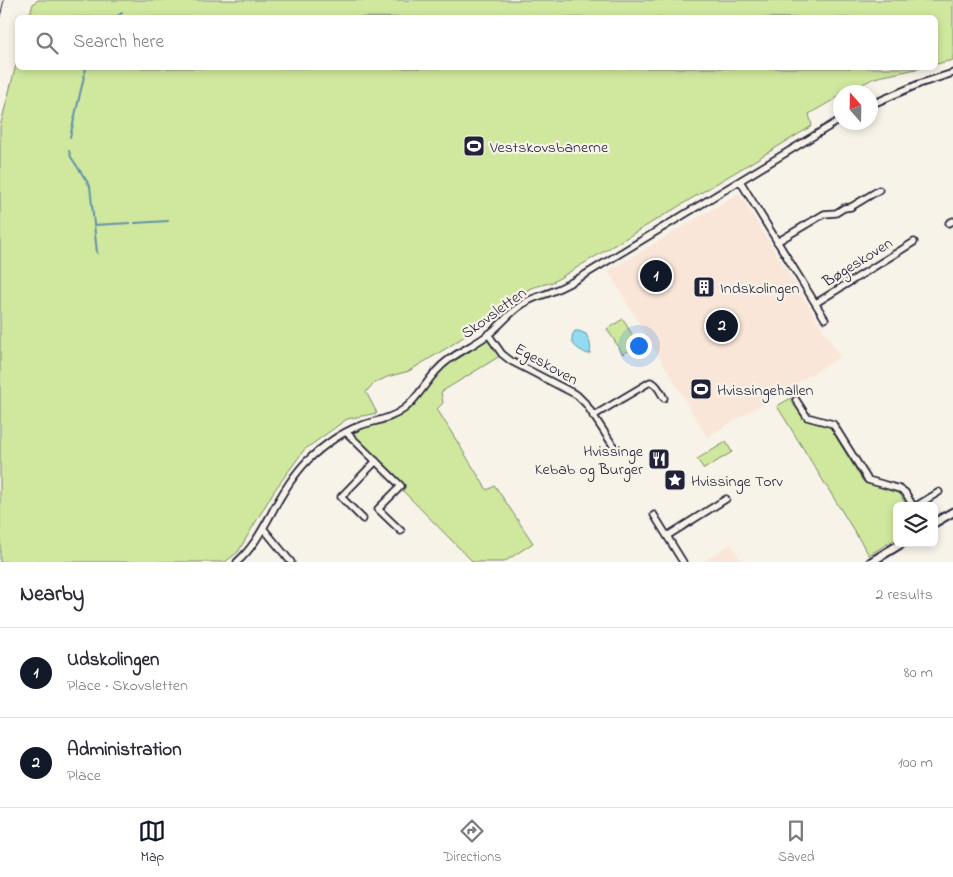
<!DOCTYPE html>
<html lang="en">
<head>
<meta charset="utf-8">
<style>
  :root { --surface:#fff; --page:#f7f7f7; --text:#2b2b33; --muted:#7c7c81; --line:#e1e1e2; --accent:#111827 }
  body { margin:0; font-family:"Indie Flower",sans-serif; background:var(--page); color:var(--text) }
  .controls { position:absolute; right:15px; bottom:15px; display:grid; overflow:hidden; border-radius:8px; box-shadow:0 2px 8px #0003 }
  .controls button { width:45px; height:45px; display:grid; place-items:center; padding:0; border:0; border-bottom:1px solid var(--line); background:var(--surface); color:var(--text); font:25px sans-serif }
  .compass { position:absolute; left:833px; top:85px; width:45px; height:45px; border-radius:50%; background:var(--surface); box-shadow:0 2px 8px #0003; rotate:340deg }
  .you { position:absolute; left:638px; top:345px; width:18px; height:18px; margin:-12px; border:4px solid #fff; border-radius:50%; background:#1a73e8; box-shadow:0 0 0 8px #1a73e833 }
  .badge { display:grid; place-items:center; width:32px; height:32px; border-radius:50%; background:var(--accent); color:#fff; font-size:16px; font-weight:700 }
  .pin { position:absolute; translate:-50% -50%; border:2px solid #fff; box-shadow:0 1px 5px #0006 }
  .list { margin:0; padding:0; list-style:none }
  h2 { display:flex; justify-content:space-between; align-items:center; height:65px; margin:0; padding:0 20px; font-size:21px }
  h2 small { font-size:16px; font-weight:400; color:var(--muted) }
  .list li { display:grid; grid-template-columns:32px 1fr auto; gap:15px; align-items:center; box-sizing:border-box; height:90px; padding:0 20px; border-top:1px solid var(--line) }
  .list b { display:block; font-size:19px; white-space:nowrap }
  .list p { margin:0; font-size:16px; white-space:nowrap; color:var(--muted) }
  .list em { font-size:16px; font-style:normal; color:var(--muted) }
  .icon { flex:none; width:28px; height:28px; fill:none; stroke:currentColor; stroke-width:2; stroke-linecap:round; stroke-linejoin:round }
  .map { position:relative; flex:none; width:953px; height:562px; overflow:hidden }
  .search { position:absolute; background:var(--surface); box-shadow:0 2px 8px #0003; left:15px; right:15px; top:15px; height:55px; display:flex; align-items:center; gap:12px; box-sizing:border-box; padding:0 18px; border-radius:8px; color:var(--muted); font-size:19px }
  .sheet { height:245px; background:var(--surface) }
  nav { display:flex; justify-content:space-around; align-items:center; box-sizing:border-box; height:70px; border-top:1px solid var(--line); background:var(--surface); font-size:14px; color:var(--muted) }
  nav a { display:grid; justify-items:center; gap:2px }
  nav .on { color:var(--accent) }
  .map>svg:first-child { display:block }
  .built { fill:#f9e6d8 }
  .green { fill:#cfe89e; stroke:#78856c }
  .water { fill:#91dcf1; stroke:#6592a8 }
  .lines { fill:none; stroke-linecap:round; stroke-linejoin:round }
  .stream { stroke:#6592a8; stroke-width:2 }
  .minor-casing { stroke:#22223b; stroke-width:9 }
  .tertiary-casing { stroke:#22223b; stroke-width:11 }
  .minor { stroke:#f7f3e8; stroke-width:5.5 }
  .tertiary { stroke:#f7f3e8; stroke-width:7 }
  .tram { stroke:#22223b; stroke-width:1 }
  .labels { text-anchor:middle; stroke-width:4.5; stroke-linejoin:round; paint-order:stroke }
  .poi-label { font-size:16px; fill:#22223b; stroke:#f7f3e8; text-anchor:start }
  .street-label { font-size:16px; fill:#22223b; stroke:#f7f3e8 }
</style>
</head>
<body>
<div class="map">
<svg width="953" height="562" viewBox="0 0 953 562">
  <rect width="100%" height="100%" fill="#f7f3e8"/>
  <filter id="ink" filterUnits="userSpaceOnUse"><feTurbulence type="fractalNoise" baseFrequency=".02" numOctaves="2"/><feDisplacementMap in="SourceGraphic" scale="10" xChannelSelector="R" yChannelSelector="G"/><feConvolveMatrix kernelMatrix="1 2 1 2 8 2 1 2 1" color-interpolation-filters="sRGB"/></filter>
  <g filter="url(#ink)">
    <!-- built -->
    <path class="built" d="M 739,193 L 840,357 L 707,437 L 608,271 Z
      M 731,544 L 742,562 L 702,562 Z"/>
    <!-- green -->
    <path class="green" d="M 38,0 L 953,0 L 953,60 L 936,64 L 936,18 L 29,17 L 33,4 Z
      M 17,61 L 18,68 L 921,68 L 874,78 L 848,92 L 840,92 L 840,96 L 809,114 L 812,126 L 553,282 L 531,288 L 506,302 L 486,322 L 450,346 L 409,371 L 387,377 L 373,384 L 366,392 L 377,413 L 347,419 L 304,450 L 274,491 L 238,552 L 225,562 L 0,562 L 0,127 Z
      M 623,319 L 638,345 L 623,354 L 607,329 Z
      M 487,340 L 500,356 L 441,392 L 443,403 L 437,409 L 487,490 L 495,486 L 533,543 L 504,562 L 473,562 L 402,490 L 404,486 L 352,434 L 369,426 L 396,418 L 414,406 L 431,382 L 444,367 Z
      M 791,398 L 803,418 L 830,427 L 863,481 L 900,494 L 907,506 L 897,506 L 897,538 L 869,555 L 777,406 Z
      M 726,442 L 732,452 L 704,469 L 697,459 Z"/>
    <!-- water -->
    <path class="water" d="M 575,331 L 579,331 L 586,334 C 589,340 592,346 590,353 L 588,354 C 578,350 566,342 575,331 Z"/>
    <g class="lines">
      <!-- stream -->
      <path class="stream" d="M 114,18 L 122,13
        M 70,137 L 86,68
        M 69,151 L 71,157 L 90,186 L 97,253
        M 135,223 L 168,221
        M 94,225 L 130,223"/>
      <!-- minor casing -->
      <g class="minor-casing">
        <path id="minor" d="M 870,105 L 919,84 L 953,73
          M 740,181 L 825,319
          M 949,223 L 953,221
          M 777,242 L 824,214 L 836,213 L 844,208 L 851,207 L 879,190
          M 816,303 L 914,242
          M 488,334 L 502,354 L 511,361 L 577,395 L 586,404 L 614,447
          M 796,400 L 807,417 L 833,424 L 868,480 L 900,489 L 905,492 L 913,506
          M 593,416 L 650,382 C 657,383 660,392 664,398
          M 346,432 L 401,486 L 378,509 L 401,531
          M 916,506 L 939,492
          M 654,515 L 683,562
          M 363,519 L 341,497 L 376,461
          M 263,528 L 291,562
          M 667,536 L 726,499
          M 237,562 C 252,549 261,532 270,516 C 281,495 292,476 308,460 C 323,446 340,433 359,426 C 374,421 391,419 404,409 C 421,396 429,374 447,361 C 460,351 476,344 489,334 C 501,325 510,312 523,304 C 531,298 541,296 551,292 C 565,286 578,279 591,271 L 840,120"/>
      </g>
      <!-- tertiary casing -->
      <g class="tertiary-casing">
        <path id="tertiary" d="M 934,523 L 953,512
          M 871,562 L 902,543"/>
      </g>
      <!-- minor -->
      <use href="#minor" class="minor"/>
      <!-- tertiary -->
      <use href="#tertiary" class="tertiary"/>
      <!-- tram -->
      <path class="tram" d="M 0,17 L 4,0"/>
    </g>
  </g>
  <!-- icons -->
  <defs>
    <g id="stadium-square" transform="scale(1.125)"><rect x="-9" y="-9" width="18" height="18" rx="4" fill="#22223b" stroke="#f7f3e8"/><path d="M0-5a6.5 5 0 1 0 0 10a6.5 5 0 1 0 0-10ZM-3.5-1.8h7v3.6h-7Z" fill="#fff"/></g>
    <g id="building-square" transform="scale(1.125)"><rect x="-9" y="-9" width="18" height="18" rx="4" fill="#22223b" stroke="#f7f3e8"/><path d="M-4-6H4V6H1V3H-1V6H-4ZM-2.5-4.3h1.7v1.8h-1.7ZM.8-4.3h1.7v1.8H.8ZM-2.5-1h1.7V.8h-1.7ZM.8-1h1.7V.8H.8Z" fill="#fff"/></g>
    <g id="restaurant-square" transform="scale(1.125)"><rect x="-9" y="-9" width="18" height="18" rx="4" fill="#22223b" stroke="#f7f3e8"/><path d="M-5-6h1v4h1v-4h1v4h1v-4h1v5L-1.5 .5V6h-2V.5L-5-1ZM5-6V6H3V1.5H1.5Q1.5-4 5-6Z" fill="#fff"/></g>
    <g id="sight-square" transform="scale(1.125)"><rect x="-9" y="-9" width="18" height="18" rx="4" fill="#22223b" stroke="#f7f3e8"/><path d="M0-6L1.8-2.2L6-1.7L2.9 1.2L3.7 5.4L0 3.3L-3.7 5.4L-2.9 1.2L-6-1.7L-1.8-2.2Z" fill="#fff"/></g>
  </defs>
  <g fill-rule="evenodd">
    <use href="#stadium-square" x="474" y="146"/>
    <use href="#building-square" x="704" y="287"/>
    <use href="#stadium-square" x="701" y="389"/>
    <use href="#restaurant-square" x="659" y="459"/>
    <use href="#sight-square" x="675" y="480"/>
  </g>
  <g class="labels">
    <!-- poi labels -->
    <g class="poi-label">
      <text x="490" y="152">Vestskovsbanerne</text>
      <text x="720" y="293">Indskolingen</text>
      <text x="717" y="395">Hvissingehallen</text>
      <text x="643" y="456" text-anchor="end">Hvissinge<tspan x="643" dy="18">Kebab og Burger</tspan></text>
      <text x="691" y="486">Hvissinge Torv</text>
    </g>
    <!-- street labels -->
    <g class="street-label">
      <text transform="translate(857 261) rotate(-32)" y="6">Bøgeskoven</text>
      <text transform="translate(493 312) rotate(-36)" y="6">Skovsletten</text>
      <text transform="translate(547 363) rotate(29)" y="6">Egeskoven</text>
    </g>
  </g>
</svg>
<div class="controls">
<button><svg class="icon" aria-label="layers" viewBox="0 0 24 24"><path d="M12 4l9 5-9 5-9-5zM3 14l9 5 9-5"/></svg></button>
</div>
<svg class="compass" viewBox="-18 -18 36 36"><path d="M0-13l5 13h-10z" fill="#e53935"/><path d="M0 13l5-13h-10z" fill="#7c7c81"/></svg>
<div class="you"></div>
<div class="pin badge" style="left:656px;top:276px">1</div>
<div class="pin badge" style="left:722px;top:326px">2</div>
<div class="search"><svg class="icon" aria-label="search" viewBox="0 0 24 24"><circle cx="10" cy="10" r="6"/><path d="M15 15l6 6"/></svg>Search here</div>
</div>
<section class="sheet">
<h2>Nearby<small>2 results</small></h2>
<ul class="list">
<li><span class="badge">1</span><div><b>Udskolingen</b><p>Place · Skovsletten</p></div><em>80 m</em></li>
<li><span class="badge">2</span><div><b>Administration</b><p>Place</p></div><em>100 m</em></li>
</ul>
</section>
<nav>
<a class="on"><svg class="icon" aria-label="map" viewBox="0 0 24 24"><path d="M3 6l6-2 6 2 6-2v14l-6 2-6-2-6 2zM9 4v14M15 6v14"/></svg>Map</a>
<a><svg class="icon" aria-label="directions" viewBox="0 0 24 24"><path d="M12 3l9 9-9 9-9-9zM9 14v-3h6M13 9l2 2-2 2"/></svg>Directions</a>
<a><svg class="icon" aria-label="saved" viewBox="0 0 24 24"><path d="M7 4h10v16l-5-4-5 4z"/></svg>Saved</a>
</nav>
</body>
</html>
